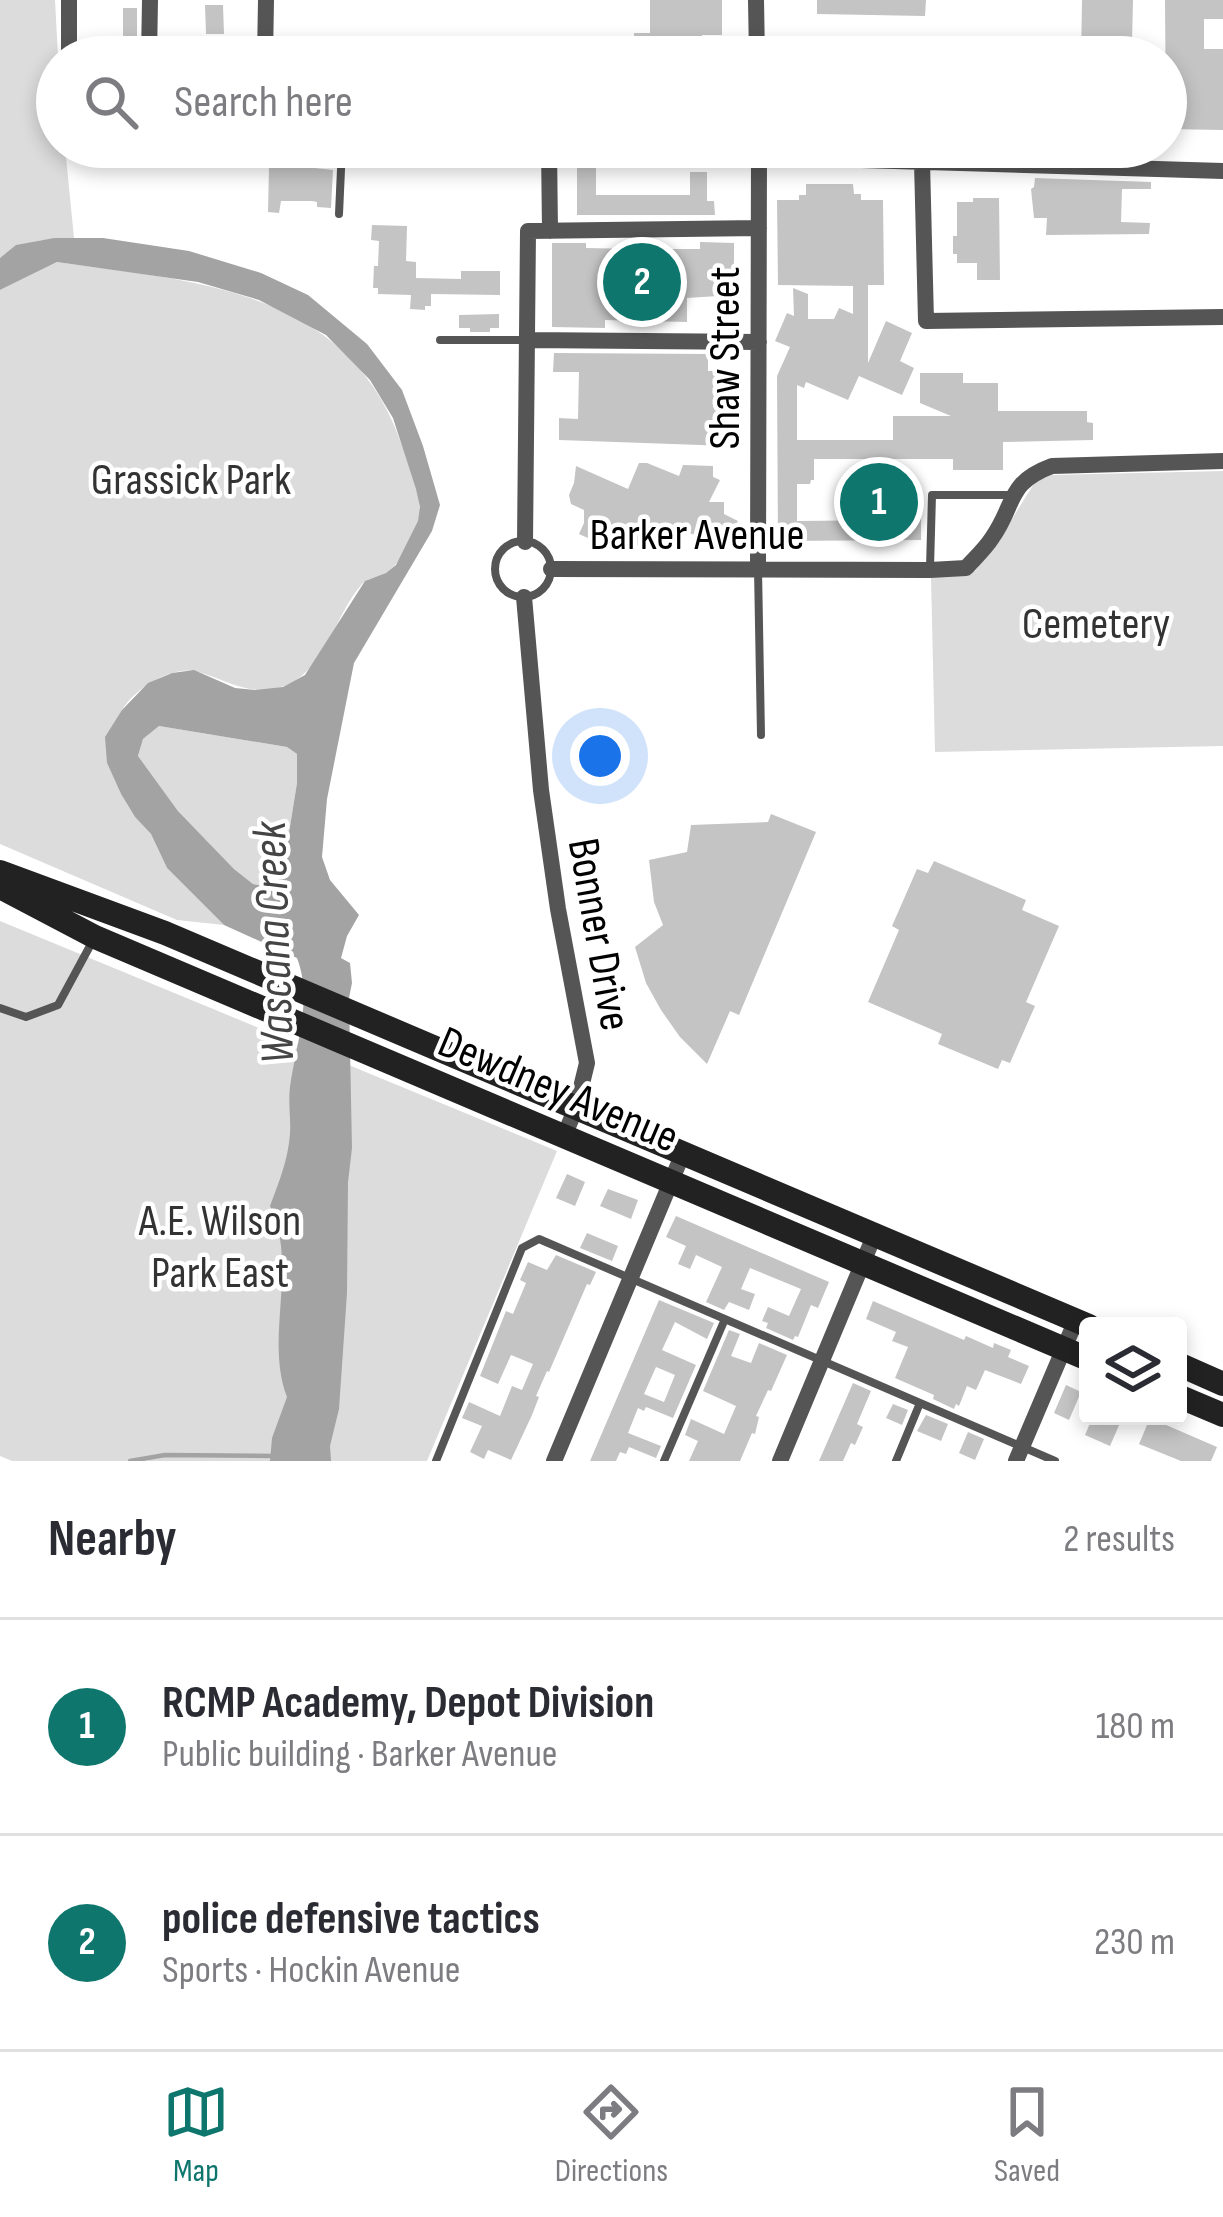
<!DOCTYPE html>
<html lang="en">
<head>
<meta charset="utf-8">
<style>
  :root { --surface:#fff; --page:#f2f2f3; --text:#2b2b33; --muted:#7c7c81; --line:#e1e1e2; --accent:#0f766e }
  body { margin:0; font-family:"Sofia Sans Condensed",sans-serif; background:var(--page); color:var(--text) }
  .controls { position:absolute; right:36px; bottom:36px; display:grid; overflow:hidden; border-radius:12px; box-shadow:0 6px 18px #0003 }
  .controls button { width:108px; height:108px; display:grid; place-items:center; padding:0; border:0; border-bottom:3px solid var(--line); background:var(--surface); color:var(--text); font:60px sans-serif }
  .you { position:absolute; left:600px; top:756px; width:42px; height:42px; margin:-30px; border:9px solid #fff; border-radius:50%; background:#1a73e8; box-shadow:0 0 0 18px #1a73e833 }
  .badge { display:grid; place-items:center; width:78px; height:78px; border-radius:50%; background:var(--accent); color:#fff; font-size:39px; font-weight:700 }
  .pin { position:absolute; translate:-50% -50%; border:6px solid #fff; box-shadow:0 3px 12px #0006 }
  .list { margin:0; padding:0; list-style:none }
  h2 { display:flex; justify-content:space-between; align-items:center; height:156px; margin:0; padding:0 48px; font-size:51px }
  h2 small { font-size:39px; font-weight:400; color:var(--muted) }
  .list li { display:grid; grid-template-columns:78px 1fr auto; gap:36px; align-items:center; box-sizing:border-box; height:216px; padding:0 48px; border-top:3px solid var(--line) }
  .list b { display:block; font-size:45px; white-space:nowrap }
  .list p { margin:0; font-size:39px; white-space:nowrap; color:var(--muted) }
  .list em { font-size:39px; font-style:normal; color:var(--muted) }
  .icon { flex:none; width:66px; height:66px; fill:none; stroke:currentColor; stroke-width:2; stroke-linecap:round; stroke-linejoin:round }
  .map { position:relative; flex:none; width:1223px; height:1461px; overflow:hidden }
  .search { position:absolute; background:var(--surface); box-shadow:0 6px 18px #0003; left:36px; right:36px; top:36px; height:132px; display:flex; align-items:center; gap:30px; box-sizing:border-box; padding:0 42px; border-radius:66px; color:var(--muted); font-size:45px }
  .sheet { height:588px; background:var(--surface) }
  nav { display:flex; justify-content:space-around; align-items:center; box-sizing:border-box; height:168px; border-top:3px solid var(--line); background:var(--surface); font-size:33px; color:var(--muted) }
  nav a { display:grid; justify-items:center; gap:6px }
  nav .on { color:var(--accent) }
  .map>svg:first-child { display:block }
  .green { fill:#dcdcdc }
  .water { fill:#a3a3a3; fill-rule:evenodd }
  .lines { fill:none; stroke-linecap:round; stroke-linejoin:round }
  .stream { stroke:#a3a3a3; stroke-width:4.5 }
  .building { fill:#c4c4c4; fill-rule:evenodd }
  .service { stroke:#555; stroke-width:8 }
  .minor { stroke:#555; stroke-width:16 }
  .secondary { stroke:#222; stroke-width:24 }
  .labels { text-anchor:middle; stroke-width:9; stroke-linejoin:round; paint-order:stroke }
  .street-label { font-size:45px; fill:#000; stroke:#fff }
  .park-label { font-size:45px; fill:#333; stroke:#fff }
  .water-label { font-size:48px; font-style:italic; fill:#444; stroke:#fff }
</style>
</head>
<body>
<div class="map">
<svg width="1223" height="1461" viewBox="0 0 1223 1461">
  <rect width="100%" height="100%" fill="#fff"/>
  <!-- green -->
  <path class="green" d="M 0,0 L 55,0 L 58,57 L 57,147 L 65,147 L 74,238 C 47,238 22,241 0,258 Z
    M 57,262 C 199,282 350,289 403,448 C 409,469 424,496 419,519 C 415,534 400,565 386,573 C 378,578 369,577 362,584 C 335,614 327,667 287,685 C 254,699 229,681 199,672 C 173,664 135,688 122,710 C 114,725 111,747 107,763 L 121,794 L 135,817 L 151,834 L 167,868 L 224,925 L 177,920 L 0,844 L 0,290 Z
    M 1223,471 L 1223,746 L 935,752 L 931,577 L 975,571 L 1002,535 L 1035,482 L 1052,475 Z
    M 159,726 L 287,747 L 297,754 L 297,783 L 282,876 L 270,887 L 253,884 L 234,869 L 178,811 L 138,756 L 143,739 Z
    M 0,921 L 557,1151 L 427,1461 L 12,1461 L 0,1456 Z"/>
  <!-- water -->
  <path class="water" d="M 54,238 L 103,238 L 189,251 L 261,273 L 308,295 L 367,344 L 402,390 L 423,446 L 440,505 L 432,531 L 354,663 L 327,799 L 322,857 L 330,880 L 359,915 L 347,936 L 341,958 L 350,963 L 352,983 L 349,998 L 352,1148 L 348,1182 L 347,1293 L 339,1409 L 330,1446 L 331,1461 L 270,1461 L 272,1438 L 287,1397 C 264,1337 299,1266 270,1206 C 279,1182 288,1160 290,1134 C 291,1119 288,1103 290,1087 C 296,1044 313,999 297,958 L 224,925 L 167,868 L 151,834 L 135,817 L 121,794 L 107,763 L 105,737 L 122,710 L 148,683 L 172,673 L 194,670 L 235,688 L 255,690 L 283,687 L 305,675 L 365,581 L 386,573 L 396,565 L 418,521 L 420,507 L 416,489 L 393,418 L 370,380 L 326,335 L 259,300 L 198,282 L 57,262 L 0,290 L 0,258 L 16,245 ZM 159,726 L 287,747 L 297,754 L 297,783 L 282,876 L 270,887 L 253,884 L 234,869 L 178,811 L 138,756 L 143,739 Z"/>
  <g class="lines">
    <!-- stream -->
    <path class="stream" d="M 130,1461 L 165,1455 L 274,1456"/>
  </g>
  <!-- building -->
  <path class="building" d="M 650,0 L 722,0 L 722,35 L 702,35 L 702,57 L 634,57 L 634,33 L 650,33 Z
    M 817,0 L 926,0 L 925,16 L 817,14 Z
    M 1082,0 L 1133,0 L 1132,43 L 1095,42 L 1095,57 L 1081,57 Z
    M 1165,0 L 1223,0 L 1223,19 L 1204,19 L 1204,49 L 1223,49 L 1223,130 L 1166,129 Z
    M 205,5 L 223,5 L 224,34 L 206,34 Z
    M 123,8 L 137,8 L 137,41 L 123,41 Z
    M 577,147 L 596,147 L 596,195 L 690,195 L 690,172 L 707,172 L 707,201 L 714,201 L 715,215 L 577,215 Z
    M 296,166 L 333,170 L 331,208 L 317,207 L 317,202 L 312,201 L 281,201 L 279,213 L 268,212 L 269,167 L 296,168 Z
    M 1035,178 L 1151,182 L 1151,189 L 1122,189 L 1121,222 L 1150,223 L 1149,234 L 1046,235 L 1047,218 L 1034,218 L 1031,189 L 1034,187 Z
    M 806,184 L 853,184 L 854,194 L 861,194 L 861,200 L 883,200 L 884,285 L 868,285 L 868,363 L 886,321 L 912,333 L 900,361 L 914,368 L 902,395 L 859,376 L 848,400 L 806,382 L 804,388 L 797,385 L 797,440 L 893,440 L 893,416 L 951,416 L 920,403 L 920,373 L 963,373 L 963,383 L 998,383 L 998,411 L 1087,411 L 1087,422 L 1093,423 L 1093,440 L 1003,442 L 1003,470 L 953,470 L 953,459 L 814,459 L 814,480 L 811,480 L 810,484 L 797,484 L 797,521 L 894,520 L 894,496 L 912,496 L 912,514 L 921,514 L 921,540 L 778,541 L 777,376 L 790,347 L 775,341 L 787,313 L 794,316 L 793,288 L 808,294 L 808,319 L 834,319 L 839,308 L 853,314 L 853,286 L 778,285 L 777,200 L 799,200 L 799,195 L 806,195 Z
    M 973,198 L 999,198 L 1000,280 L 977,280 L 977,263 L 957,263 L 957,254 L 953,254 L 953,236 L 957,236 L 957,202 L 973,202 Z
    M 372,225 L 407,226 L 406,261 L 416,262 L 416,278 L 461,279 L 461,271 L 500,271 L 500,295 L 431,294 L 431,306 L 425,306 L 425,310 L 410,309 L 411,295 L 378,294 L 378,288 L 373,288 L 374,266 L 378,266 L 379,241 L 371,240 Z
    M 700,242 L 734,243 L 734,295 L 687,298 L 687,322 L 605,320 L 605,328 L 552,327 L 552,243 L 586,243 L 586,248 L 634,249 L 634,245 L 651,245 L 651,249 L 700,249 Z
    M 499,314 L 499,328 L 490,328 L 490,332 L 470,332 L 470,328 L 459,328 L 459,315 Z
    M 554,353 L 708,354 L 708,371 L 723,371 L 723,408 L 726,408 L 726,421 L 730,421 L 729,446 L 559,440 L 559,418 L 578,419 L 579,372 L 553,372 Z
    M 639,463 L 647,463 L 679,476 L 683,465 L 713,466 L 713,477 L 720,480 L 709,502 L 724,502 L 724,514 L 738,521 L 730,540 L 722,537 L 722,547 L 671,525 L 660,550 L 656,548 L 653,552 L 620,538 L 618,544 L 613,542 L 610,548 L 579,534 L 584,523 L 584,510 L 571,504 L 569,495 L 574,483 L 576,466 L 628,489 Z
    M 771,814 L 816,832 L 739,1015 L 730,1011 L 707,1064 L 680,1037 L 661,1010 L 646,983 L 635,947 L 663,925 L 654,902 L 649,860 L 687,852 L 691,825 L 768,822 Z
    M 934,861 L 1026,900 L 1022,910 L 1059,926 L 1026,1002 L 1035,1006 L 1010,1063 L 1002,1060 L 998,1069 L 938,1044 L 942,1034 L 868,1002 L 899,930 L 892,926 L 917,869 L 928,873 Z
    M 567,1174 L 585,1182 L 575,1206 L 556,1198 Z
    M 608,1189 L 638,1200 L 631,1219 L 600,1206 Z
    M 676,1216 L 829,1282 L 818,1308 L 811,1305 L 798,1337 L 795,1336 L 793,1340 L 766,1328 L 768,1323 L 762,1321 L 768,1307 L 789,1316 L 801,1289 L 750,1268 L 741,1289 L 755,1294 L 749,1310 L 729,1302 L 724,1310 L 706,1302 L 722,1267 L 696,1255 L 690,1269 L 678,1264 L 686,1246 L 666,1237 Z
    M 587,1233 L 618,1246 L 612,1261 L 580,1248 Z
    M 556,1255 L 596,1272 L 590,1285 L 587,1284 L 549,1372 L 547,1371 L 536,1396 L 539,1397 L 532,1415 L 511,1460 L 488,1450 L 484,1459 L 470,1452 L 482,1426 L 462,1418 L 469,1402 L 500,1416 L 512,1386 L 522,1390 L 533,1364 L 511,1355 L 498,1384 L 480,1376 L 506,1311 L 513,1314 L 526,1283 L 520,1280 L 528,1262 L 547,1270 Z
    M 659,1300 L 714,1323 L 707,1339 L 675,1322 L 662,1350 L 696,1365 L 673,1418 L 646,1407 L 644,1411 L 638,1408 L 628,1433 L 661,1446 L 656,1458 L 629,1447 L 626,1454 L 620,1452 L 616,1461 L 590,1461 ZM 656,1367 L 675,1375 L 664,1402 L 644,1394 Z
    M 873,1301 L 964,1340 L 966,1336 L 993,1348 L 994,1343 L 1011,1350 L 1008,1357 L 1029,1366 L 1021,1384 L 985,1370 L 976,1390 L 967,1386 L 959,1406 L 956,1404 L 954,1409 L 933,1399 L 934,1395 L 895,1378 L 908,1347 L 892,1341 L 896,1332 L 866,1319 Z
    M 729,1330 L 740,1334 L 731,1356 L 751,1363 L 759,1343 L 787,1355 L 771,1391 L 768,1390 L 756,1416 L 759,1417 L 755,1434 L 752,1433 L 740,1461 L 689,1461 L 698,1441 L 685,1435 L 691,1419 L 724,1434 L 736,1406 L 703,1391 Z
    M 853,1383 L 871,1391 L 857,1424 L 863,1427 L 855,1445 L 851,1443 L 843,1461 L 819,1461 Z
    M 1066,1385 L 1081,1392 L 1069,1420 L 1054,1413 Z
    M 893,1404 L 908,1410 L 902,1425 L 886,1418 Z
    M 926,1415 L 948,1424 L 941,1441 L 917,1431 Z
    M 1093,1416 L 1123,1416 L 1110,1446 L 1085,1435 Z
    M 1150,1418 L 1217,1447 L 1211,1461 L 1181,1461 L 1139,1444 Z
    M 968,1432 L 984,1439 L 975,1460 L 959,1453 Z"/>
  <g class="lines">
    <!-- service -->
    <path class="service" d="M 339,214 L 342,147
      M 440,340 L 527,340
      M495 569a28 28 0 1 1 56 0a28 28 0 1 1-56 0Z
      M 930,568 L 932,495 L 1011,495
      M 758,569 L 761,735
      M 0,1008 L 26,1017 L 58,1005 L 91,944
      M 436,1461 L 522,1248 L 539,1239 L 1055,1461
      M 664,1461 L 725,1319
      M 896,1461 L 920,1403"/>
    <!-- minor -->
    <path class="minor" d="M 756,0 L 757,57
      M 69,57 L 69,0
      M 149,57 L 150,0
      M 265,57 L 266,0
      M 549,147 L 550,231
      M 759,157 L 1223,171
      M 922,162 L 926,321 L 1223,317
      M 527,340 L 759,342
      M 525,542 L 528,231 L 759,228
      M 551,569 L 930,570 L 966,568 C 974,559 985,549 992,538 C 1016,504 1006,483 1052,466 L 1223,461
      M 758,569 L 759,150
      M 524,597 L 541,790 L 558,909 L 587,1063 L 576,1108 L 564,1136
      M 554,1461 L 683,1153
      M 780,1461 L 874,1236
      M 1016,1461 L 1076,1320"/>
    <!-- secondary -->
    <path class="secondary" d="M 0,872 L 165,933 L 1089,1326
      M 0,887 L 95,937 L 1088,1359
      M 1178,1364 L 1223,1384
      M 1178,1396 L 1223,1415"/>
  </g>
  <g class="labels">
    <!-- street labels -->
    <g class="street-label">
      <text transform="translate(723 358) rotate(-90)" y="16">Shaw Street</text>
      <text x="697" y="549">Barker Avenue</text>
      <text transform="translate(601 934) rotate(80)" y="16">Bonner Drive</text>
      <text transform="translate(559 1088) rotate(23)" y="16">Dewdney Avenue</text>
    </g>
    <!-- park labels -->
    <g class="park-label">
      <text x="191" y="494">Grassick Park</text>
      <text x="1096" y="638">Cemetery</text>
      <text x="220" y="1235">A.E. Wilson<tspan x="220" dy="52">Park East</tspan></text>
    </g>
    <!-- water labels -->
    <g class="water-label">
      <text transform="translate(272 943) rotate(-92)" y="17">Wascana Creek</text>
    </g>
  </g>
</svg>
<div class="controls">
<button><svg class="icon" aria-label="layers" viewBox="0 0 24 24"><path d="M12 4l9 5-9 5-9-5zM3 14l9 5 9-5"/></svg></button>
</div>
<div class="you"></div>
<div class="pin badge" style="left:879px;top:502px">1</div>
<div class="pin badge" style="left:642px;top:282px">2</div>
<div class="search"><svg class="icon" aria-label="search" viewBox="0 0 24 24"><circle cx="10" cy="10" r="6"/><path d="M15 15l6 6"/></svg>Search here</div>
</div>
<section class="sheet">
<h2>Nearby<small>2 results</small></h2>
<ul class="list">
<li><span class="badge">1</span><div><b>RCMP Academy, Depot Division</b><p>Public building · Barker Avenue</p></div><em>180 m</em></li>
<li><span class="badge">2</span><div><b>police defensive tactics</b><p>Sports · Hockin Avenue</p></div><em>230 m</em></li>
</ul>
</section>
<nav>
<a class="on"><svg class="icon" aria-label="map" viewBox="0 0 24 24"><path d="M3 6l6-2 6 2 6-2v14l-6 2-6-2-6 2zM9 4v14M15 6v14"/></svg>Map</a>
<a><svg class="icon" aria-label="directions" viewBox="0 0 24 24"><path d="M12 3l9 9-9 9-9-9zM9 14v-3h6M13 9l2 2-2 2"/></svg>Directions</a>
<a><svg class="icon" aria-label="saved" viewBox="0 0 24 24"><path d="M7 4h10v16l-5-4-5 4z"/></svg>Saved</a>
</nav>
</body>
</html>
